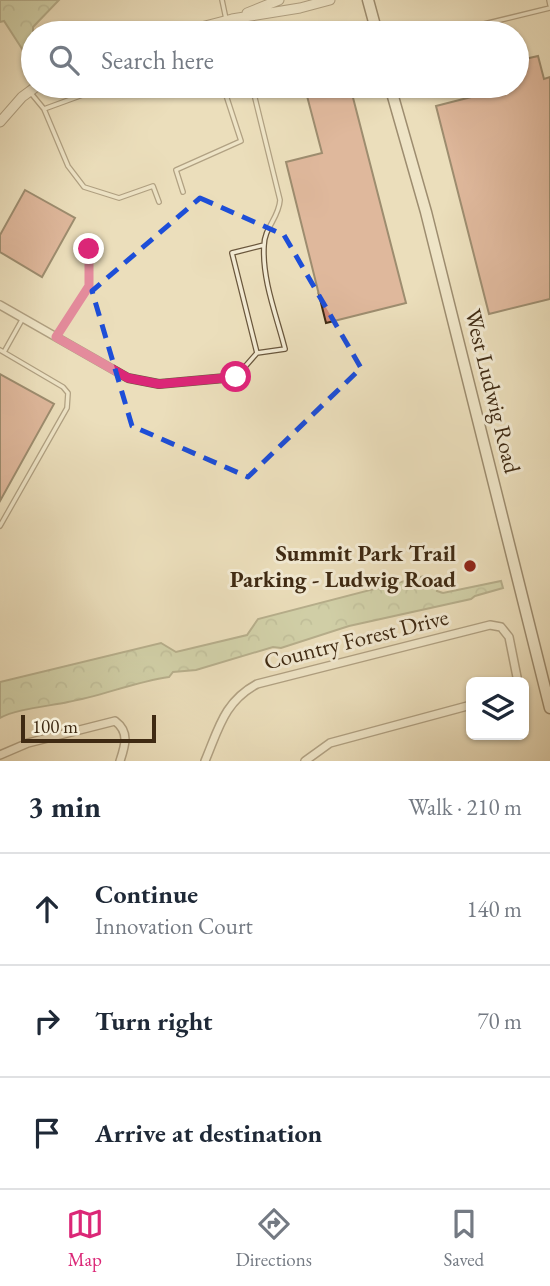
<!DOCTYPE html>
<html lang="en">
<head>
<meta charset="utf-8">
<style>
  :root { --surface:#fff; --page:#f6f6f7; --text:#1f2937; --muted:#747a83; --line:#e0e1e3; --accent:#db2777 }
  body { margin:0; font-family:"EB Garamond",serif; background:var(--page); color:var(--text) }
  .controls { position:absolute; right:21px; bottom:21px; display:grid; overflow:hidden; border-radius:10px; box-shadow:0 2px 5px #0004 }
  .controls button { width:63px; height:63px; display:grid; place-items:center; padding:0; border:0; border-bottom:2px solid var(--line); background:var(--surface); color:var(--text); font:35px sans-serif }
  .scale { position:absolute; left:21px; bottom:18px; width:135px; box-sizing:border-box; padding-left:7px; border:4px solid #3f2a13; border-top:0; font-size:19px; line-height:24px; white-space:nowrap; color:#3f2a13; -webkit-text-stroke:5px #f2ead3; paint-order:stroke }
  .stop { position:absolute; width:21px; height:21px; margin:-16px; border:5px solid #db2777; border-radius:50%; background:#fff }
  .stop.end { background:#db2777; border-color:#fff; box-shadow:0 2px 7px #0008 }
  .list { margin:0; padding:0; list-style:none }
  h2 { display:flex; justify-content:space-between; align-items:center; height:91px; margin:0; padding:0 28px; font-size:30px }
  h2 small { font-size:23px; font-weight:400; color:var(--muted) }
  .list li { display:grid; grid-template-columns:46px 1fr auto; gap:21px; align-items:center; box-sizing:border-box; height:112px; padding:0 28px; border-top:2px solid var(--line) }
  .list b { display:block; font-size:26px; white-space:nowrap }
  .list p { margin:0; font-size:23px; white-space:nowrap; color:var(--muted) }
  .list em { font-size:23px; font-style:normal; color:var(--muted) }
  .icon { flex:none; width:38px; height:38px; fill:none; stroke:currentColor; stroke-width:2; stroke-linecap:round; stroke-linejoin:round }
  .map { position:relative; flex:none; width:550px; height:761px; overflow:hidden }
  .search { position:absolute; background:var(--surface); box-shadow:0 2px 5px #0004; left:21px; right:21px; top:21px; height:77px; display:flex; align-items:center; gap:18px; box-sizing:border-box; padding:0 24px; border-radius:38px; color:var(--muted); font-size:26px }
  .sheet { height:427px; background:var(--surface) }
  nav { display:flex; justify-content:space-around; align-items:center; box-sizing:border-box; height:98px; border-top:2px solid var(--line); background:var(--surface); font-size:19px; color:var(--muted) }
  nav a { display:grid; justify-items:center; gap:4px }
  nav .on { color:var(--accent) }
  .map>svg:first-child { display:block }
  .forest { fill:url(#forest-crowns); stroke:#797653; stroke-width:2 }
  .building { fill:#d18975; stroke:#3f2a13; stroke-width:2 }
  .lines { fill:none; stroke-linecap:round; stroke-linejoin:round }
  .service-casing { stroke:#6a573d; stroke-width:6 }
  .minor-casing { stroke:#6a573d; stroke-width:10 }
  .tertiary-casing { stroke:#6a573d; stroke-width:11 }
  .secondary-casing { stroke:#3f2a13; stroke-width:13 }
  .service { stroke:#f2ead3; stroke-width:3.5 }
  .minor { stroke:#f2ead3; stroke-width:7 }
  .tertiary { stroke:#f2ead3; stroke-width:9 }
  .secondary { stroke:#f2ead3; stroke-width:10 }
  .route { stroke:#db2777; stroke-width:9 }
  .marked { fill:none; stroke:#1d4ed8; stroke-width:5; stroke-dasharray:14 9; stroke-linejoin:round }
  .poi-dot { fill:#8f2418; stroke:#f2ead3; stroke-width:2.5 }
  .labels { text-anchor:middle; stroke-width:6; stroke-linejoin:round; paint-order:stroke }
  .street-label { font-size:23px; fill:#3f2a13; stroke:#f2ead3 }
  .poi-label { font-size:23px; font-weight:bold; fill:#3f2a13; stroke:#f2ead3; text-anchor:end }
</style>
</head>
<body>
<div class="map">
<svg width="550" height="761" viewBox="0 0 550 761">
  <defs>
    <pattern id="forest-crowns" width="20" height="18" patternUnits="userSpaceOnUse" patternTransform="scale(1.75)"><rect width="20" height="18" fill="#b3c293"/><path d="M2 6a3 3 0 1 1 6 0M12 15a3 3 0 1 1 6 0" fill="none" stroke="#939e77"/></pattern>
  </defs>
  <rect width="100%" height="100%" fill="#ebdebb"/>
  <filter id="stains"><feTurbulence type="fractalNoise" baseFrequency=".00286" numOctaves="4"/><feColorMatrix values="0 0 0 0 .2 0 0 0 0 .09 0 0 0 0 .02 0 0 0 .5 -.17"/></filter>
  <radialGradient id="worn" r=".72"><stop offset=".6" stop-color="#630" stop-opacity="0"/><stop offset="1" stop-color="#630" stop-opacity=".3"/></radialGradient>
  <!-- forest -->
  <path class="forest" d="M 0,0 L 59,0 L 33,27 L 33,54 L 26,55 L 4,21 L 0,22 Z
    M 424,576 L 439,583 L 437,591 L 443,593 L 501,581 L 503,588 L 475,596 L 471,599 L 349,626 L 281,648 L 273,647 L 196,670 L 173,672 L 169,677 C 134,682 102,696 68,702 C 50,706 15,709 0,718 L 0,682 L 161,643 L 176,652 L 247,635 L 258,619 Z"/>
  <!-- building -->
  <path class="building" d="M 517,38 L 519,38 L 525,59 L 538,56 L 544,79 L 550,77 L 550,299 L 489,314 L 436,106 L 483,94 L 481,86 L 517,86 Z
    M 344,86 L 350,86 L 406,303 L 326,323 L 286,162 L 322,153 L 307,96 Z
    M 25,190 L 75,218 L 42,277 L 0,252 L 0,235 Z
    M 0,374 L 54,404 L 0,501 Z"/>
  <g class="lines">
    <!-- service casing -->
    <g class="service-casing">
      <path id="service" d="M 222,0 L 226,19
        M 549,0 L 550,5
        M 245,19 L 247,33
        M 447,33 L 550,8
        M 252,86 L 280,200 C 279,218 264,228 264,246 C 262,280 277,317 285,349 L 257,353
        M 30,92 L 44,109 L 107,86
        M 44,109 L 68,166 L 84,187 L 119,198 L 153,186 L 159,202
        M 183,192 L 176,170 L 241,141 L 223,86
        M 56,337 L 89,286 L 89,249
        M 0,350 L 63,387 L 68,393 L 67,408 L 0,526
        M 4,352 L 23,318
        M 236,377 L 257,353 L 232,253 L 264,245"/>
    </g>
    <!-- minor casing -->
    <g class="minor-casing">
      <path id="minor" d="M 0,305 L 128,378 L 159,384 L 236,377
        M 0,755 L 28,743 L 115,721 C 130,732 125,746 120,761
        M 205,761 C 219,728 224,702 257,684 L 490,625 L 501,627 L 509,637 L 518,682
        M 305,761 L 330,743 L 471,705"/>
    </g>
    <!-- tertiary casing -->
    <g class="tertiary-casing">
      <path id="tertiary" d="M 247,13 L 279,0
        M 178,33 L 232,19 L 300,8 L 330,0
        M 0,122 L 22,97 L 37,86"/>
    </g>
    <!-- secondary casing -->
    <g class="secondary-casing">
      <path id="secondary" d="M 368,0 L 377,33
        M 390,86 L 426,212 L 550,708"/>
    </g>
    <!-- service -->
    <use href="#service" class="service"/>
    <!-- minor -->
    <use href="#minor" class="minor"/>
    <!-- tertiary -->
    <use href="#tertiary" class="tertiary"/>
    <!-- secondary -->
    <use href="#secondary" class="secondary"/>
  </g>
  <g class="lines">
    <!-- route -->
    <path class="route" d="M 89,249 L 89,286 L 56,337 L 128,378 L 159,384 L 236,377"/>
  </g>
  <!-- marked area -->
  <path d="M0 0H550V761H0ZM 200,198 L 284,235 L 361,368 L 248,477 L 132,426 L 92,291 Z" fill="#ebdebb" fill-opacity=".55" fill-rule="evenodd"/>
  <path class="marked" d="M 200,198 L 284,235 L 361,368 L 248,477 L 132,426 L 92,291 Z"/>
  <!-- markers -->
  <circle class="poi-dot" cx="470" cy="566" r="7"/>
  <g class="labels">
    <!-- street labels -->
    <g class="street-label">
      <text transform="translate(493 391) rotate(76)" y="8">West Ludwig Road</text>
      <text transform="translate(356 639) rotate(-14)" y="8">Country Forest Drive</text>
    </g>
    <!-- poi labels -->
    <g class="poi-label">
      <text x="456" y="561">Summit Park Trail<tspan x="456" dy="26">Parking - Ludwig Road</tspan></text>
    </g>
  </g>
  <rect width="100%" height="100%" filter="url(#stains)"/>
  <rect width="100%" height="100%" fill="url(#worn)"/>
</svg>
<div class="controls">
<button><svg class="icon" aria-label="layers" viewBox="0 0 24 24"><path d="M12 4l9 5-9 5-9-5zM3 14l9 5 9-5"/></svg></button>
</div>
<div class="scale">100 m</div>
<div class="stop" style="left:236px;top:377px"></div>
<div class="stop end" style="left:89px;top:249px"></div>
<div class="search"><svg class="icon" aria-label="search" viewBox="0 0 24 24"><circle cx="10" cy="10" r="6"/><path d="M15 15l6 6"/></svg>Search here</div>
</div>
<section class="sheet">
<h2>3 min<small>Walk · 210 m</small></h2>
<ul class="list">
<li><svg class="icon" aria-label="ahead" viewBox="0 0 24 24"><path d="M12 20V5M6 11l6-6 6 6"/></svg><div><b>Continue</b><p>Innovation Court</p></div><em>140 m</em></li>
<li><svg class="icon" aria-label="right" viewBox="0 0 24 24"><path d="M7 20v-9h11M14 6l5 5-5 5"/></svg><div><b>Turn right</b></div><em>70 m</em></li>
<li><svg class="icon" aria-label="arrive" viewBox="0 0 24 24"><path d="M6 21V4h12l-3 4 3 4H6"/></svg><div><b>Arrive at destination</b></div></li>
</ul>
</section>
<nav>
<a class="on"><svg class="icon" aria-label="map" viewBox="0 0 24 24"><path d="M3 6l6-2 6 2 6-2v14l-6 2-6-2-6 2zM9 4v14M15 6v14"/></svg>Map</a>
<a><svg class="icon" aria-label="directions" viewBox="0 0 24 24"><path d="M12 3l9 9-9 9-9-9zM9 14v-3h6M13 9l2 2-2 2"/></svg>Directions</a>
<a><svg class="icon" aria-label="saved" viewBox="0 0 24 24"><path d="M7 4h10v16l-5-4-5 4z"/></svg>Saved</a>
</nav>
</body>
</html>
